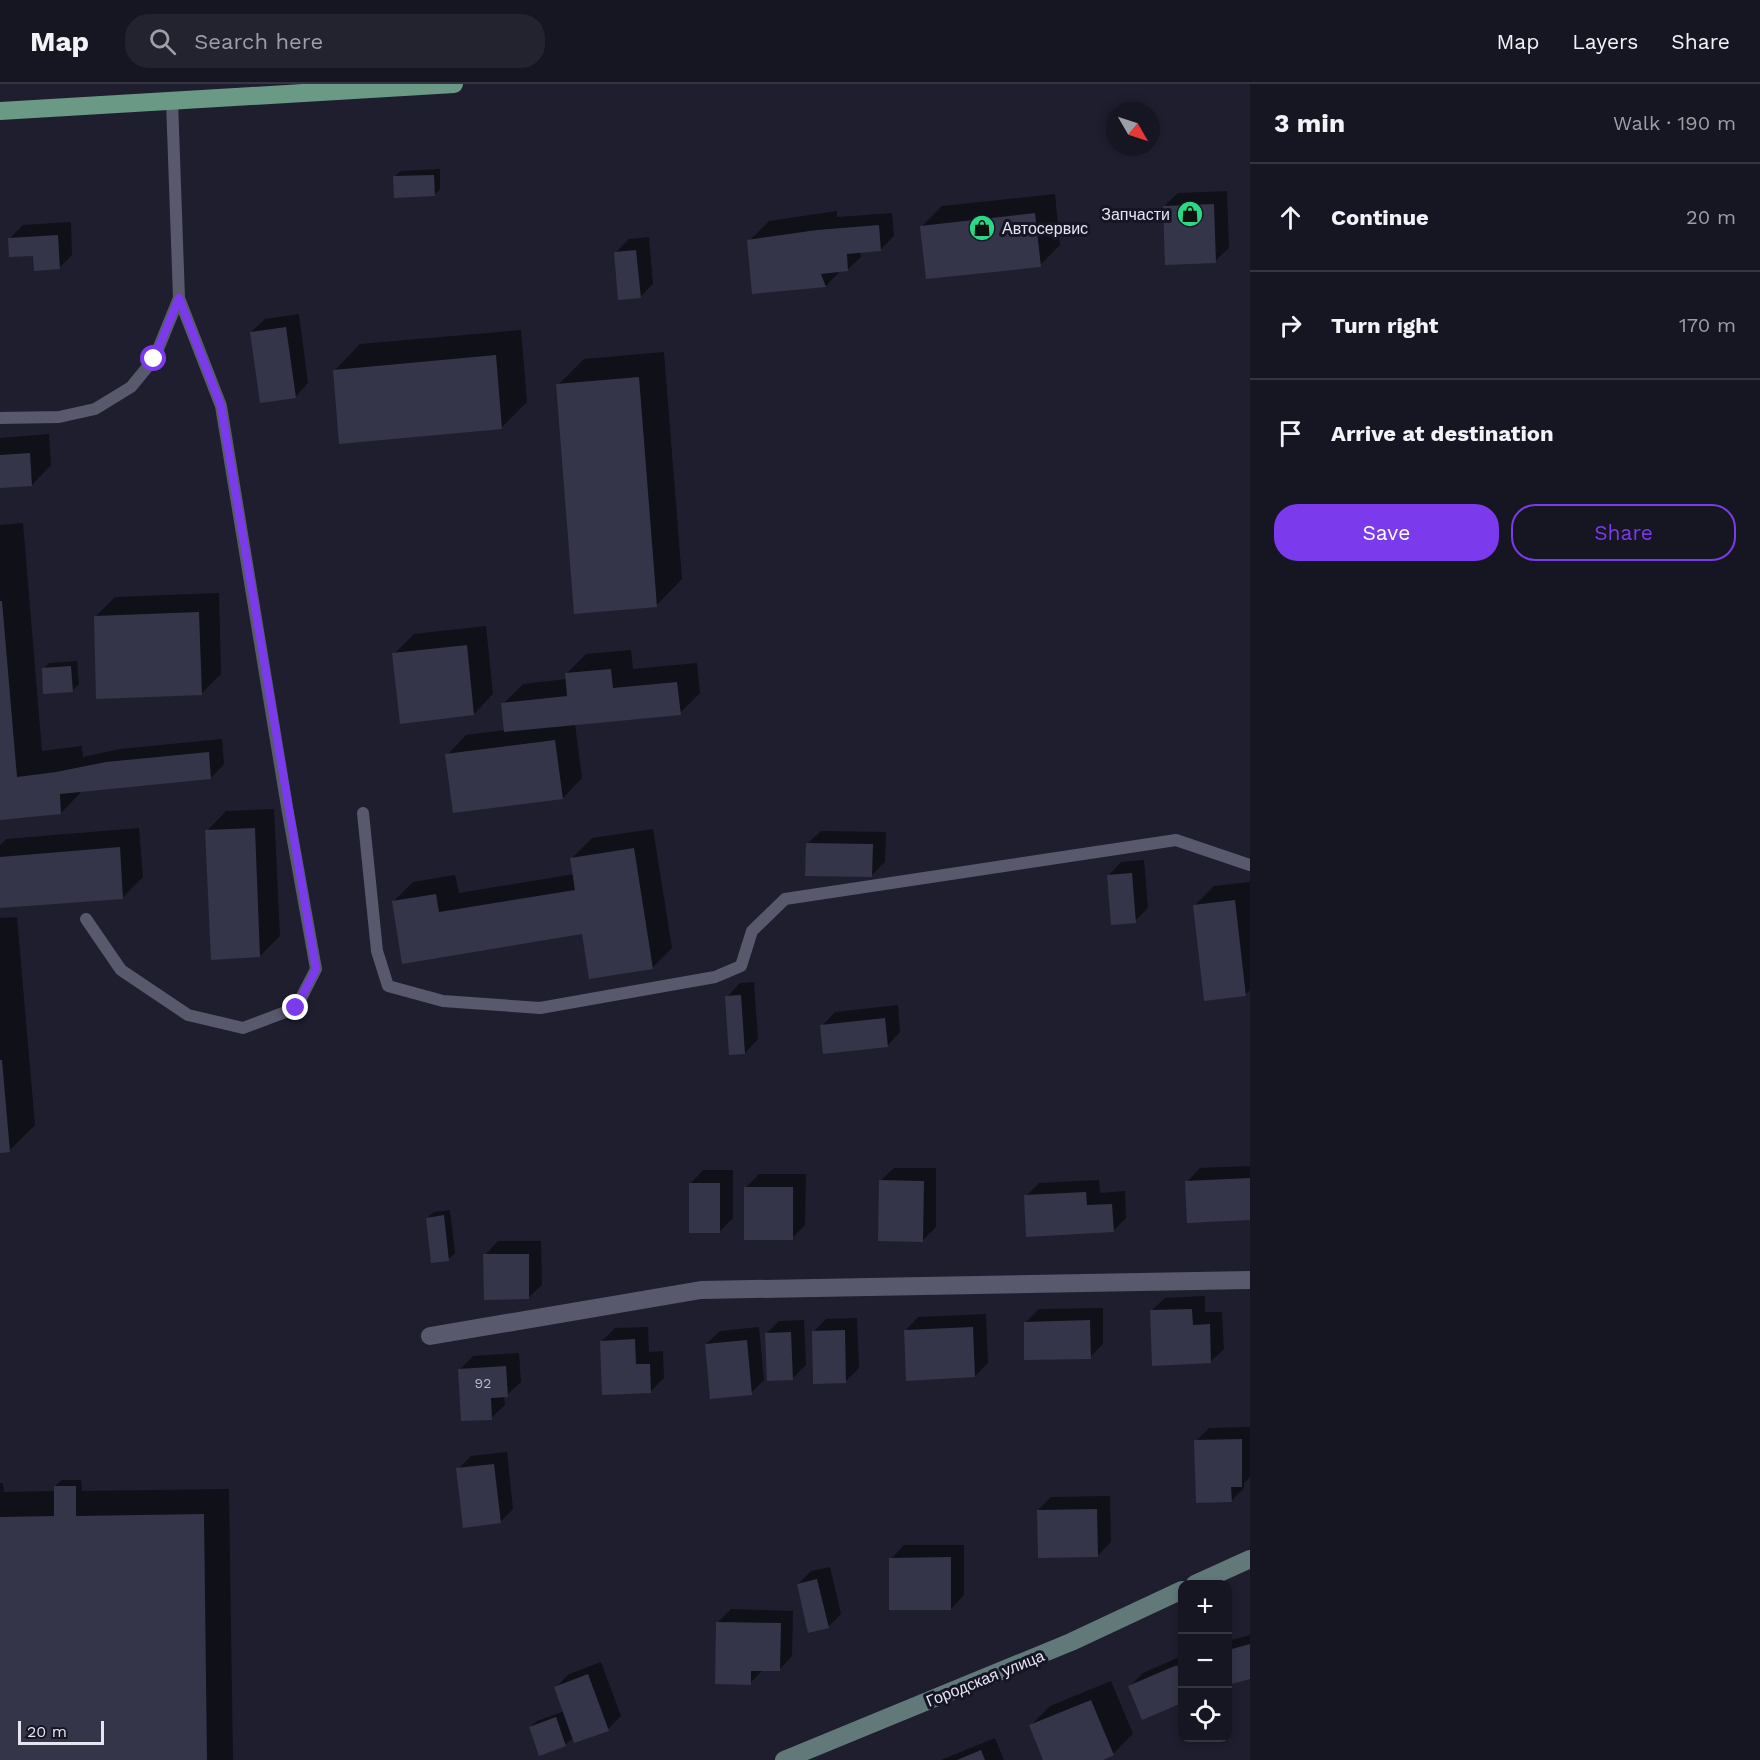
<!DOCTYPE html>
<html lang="en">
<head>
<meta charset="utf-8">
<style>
  :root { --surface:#161623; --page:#232330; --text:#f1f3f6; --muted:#9e9fa6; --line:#353541; --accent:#7c3aed }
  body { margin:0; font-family:"Work Sans",sans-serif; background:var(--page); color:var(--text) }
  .controls { position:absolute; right:18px; bottom:18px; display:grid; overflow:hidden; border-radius:12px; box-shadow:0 3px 9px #0003 }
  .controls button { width:54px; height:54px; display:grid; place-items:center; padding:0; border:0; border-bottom:2px solid var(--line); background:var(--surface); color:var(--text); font:30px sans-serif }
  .compass { position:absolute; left:1106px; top:18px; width:54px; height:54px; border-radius:50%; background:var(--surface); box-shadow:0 3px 9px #0003; rotate:129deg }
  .scale { position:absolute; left:18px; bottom:15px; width:86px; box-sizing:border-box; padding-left:6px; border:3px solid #e4e5f1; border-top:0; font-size:16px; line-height:21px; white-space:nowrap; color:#e4e5f1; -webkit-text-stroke:4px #151525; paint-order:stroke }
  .stop { position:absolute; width:18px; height:18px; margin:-14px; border:4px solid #7c3aed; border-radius:50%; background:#fff }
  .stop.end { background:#7c3aed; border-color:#fff; box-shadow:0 2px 6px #0008 }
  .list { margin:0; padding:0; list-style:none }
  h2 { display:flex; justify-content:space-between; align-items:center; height:78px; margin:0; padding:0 24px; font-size:26px }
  h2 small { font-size:20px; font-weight:400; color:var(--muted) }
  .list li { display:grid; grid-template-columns:39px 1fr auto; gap:18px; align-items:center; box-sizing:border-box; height:108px; padding:0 24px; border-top:2px solid var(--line) }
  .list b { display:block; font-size:22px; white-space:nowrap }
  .list em { font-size:20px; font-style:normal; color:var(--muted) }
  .actions { display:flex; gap:12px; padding:18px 24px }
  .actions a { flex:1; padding:14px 0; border:2px solid var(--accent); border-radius:24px; text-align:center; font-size:21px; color:var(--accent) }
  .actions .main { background:var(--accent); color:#fff }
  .icon { flex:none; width:33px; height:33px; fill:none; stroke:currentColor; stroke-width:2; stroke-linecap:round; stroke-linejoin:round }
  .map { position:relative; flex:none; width:1250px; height:1676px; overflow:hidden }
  header { display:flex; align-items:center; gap:36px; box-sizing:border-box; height:84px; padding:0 30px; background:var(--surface); border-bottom:2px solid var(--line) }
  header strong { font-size:28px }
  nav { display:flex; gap:33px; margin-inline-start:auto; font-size:21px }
  .search { width:420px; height:54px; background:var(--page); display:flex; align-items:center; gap:15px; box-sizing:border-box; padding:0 21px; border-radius:24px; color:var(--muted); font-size:22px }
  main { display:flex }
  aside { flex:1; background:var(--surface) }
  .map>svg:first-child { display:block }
  .shadow { fill:#0007 }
  .building { fill:#343548 }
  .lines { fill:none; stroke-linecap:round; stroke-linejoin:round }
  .lane { stroke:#58596d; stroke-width:12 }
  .street { stroke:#58596d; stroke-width:18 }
  .secondary { stroke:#617a79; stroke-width:18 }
  .primary { stroke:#6a9a85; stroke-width:18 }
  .route { stroke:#7c3aed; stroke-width:8 }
  .labels { text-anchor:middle; stroke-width:6; stroke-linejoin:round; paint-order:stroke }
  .number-label { font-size:14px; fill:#b8b9c7 }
  .poi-label { font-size:16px; fill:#e4e5f1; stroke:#151525; text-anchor:end }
  .street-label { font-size:16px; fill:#e4e5f1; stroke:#151525 }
</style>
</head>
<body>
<header>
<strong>Map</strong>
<div class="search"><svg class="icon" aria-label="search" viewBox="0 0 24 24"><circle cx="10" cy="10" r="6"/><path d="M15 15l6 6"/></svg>Search here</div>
<nav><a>Map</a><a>Layers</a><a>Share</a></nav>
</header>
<main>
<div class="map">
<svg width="1250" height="1676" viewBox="0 0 1250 1676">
  <rect width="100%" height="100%" fill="#1e1e2f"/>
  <!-- shadow -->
  <path class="shadow" d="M 440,85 L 440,105 L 434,111 L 394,93 L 401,87 Z
    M 1227,107 L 1229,164 L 1215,177 L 1164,122 L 1178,109 Z
    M 1055,110 L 1060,161 L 1040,181 L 922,142 L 942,122 Z
    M 837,127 L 837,133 L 892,129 L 894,152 L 880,166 L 860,168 L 861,173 L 847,186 L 841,186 L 826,202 L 753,208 L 749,157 L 769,137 Z
    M 71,138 L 72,171 L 59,184 L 10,154 L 23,141 Z
    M 649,153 L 653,200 L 640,213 L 615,169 L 629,155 Z
    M 299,230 L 308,299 L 295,313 L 251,248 L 265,235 Z
    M 521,246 L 527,318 L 501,344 L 334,287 L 360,260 Z
    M 664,268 L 682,495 L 656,522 L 558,301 L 584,275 Z
    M 49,350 L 51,381 L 32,401 L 0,403 L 0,354 Z
    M 23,439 L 42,667 L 82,662 L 83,673 L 120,665 L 222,655 L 224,680 L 211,694 L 83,706 L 61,729 L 0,734 L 0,441 Z
    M 219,509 L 221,590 L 201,610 L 95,533 L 115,513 Z
    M 486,542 L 493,610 L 474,630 L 394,570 L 414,550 Z
    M 631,566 L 633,585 L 697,579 L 700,609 L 680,629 L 575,640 L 582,694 L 563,714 L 447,671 L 466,651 L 506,646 L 503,620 L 523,600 L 567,595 L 566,590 L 586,570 Z
    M 77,577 L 79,600 L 73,606 L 43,585 L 49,579 Z
    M 274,725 L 280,852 L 260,872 L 207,747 L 226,727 Z
    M 139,744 L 143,793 L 123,813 L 0,823 L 0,761 L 6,755 Z
    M 653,745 L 672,864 L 652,884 L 583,848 L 403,878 L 393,818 L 413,798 L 455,791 L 459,809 L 574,790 L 572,774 L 592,754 Z
    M 821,747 L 886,748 L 885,778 L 872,791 L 807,760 Z
    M 1144,776 L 1148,824 L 1135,837 L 1108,792 L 1121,778 Z
    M 1250,798 L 1250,906 L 1245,911 L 1194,822 L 1214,802 Z
    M 17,833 L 35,1041 L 9,1067 L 0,1068 L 0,834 Z
    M 754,898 L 758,955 L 745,969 L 727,913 L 740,899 Z
    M 898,921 L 900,948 L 887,962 L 822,942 L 835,928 Z
    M 1250,1082 L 1250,1135 L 1187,1098 L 1200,1084 Z
    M 894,1084 L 936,1084 L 936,1143 L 923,1156 L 880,1097 Z
    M 703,1086 L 733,1086 L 733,1134 L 720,1147 L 690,1100 Z
    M 759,1090 L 806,1090 L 805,1141 L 792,1154 L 746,1103 Z
    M 1099,1096 L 1100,1109 L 1125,1107 L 1126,1134 L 1113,1147 L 1026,1112 L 1039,1099 Z
    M 450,1126 L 455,1169 L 449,1175 L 427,1134 L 434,1128 Z
    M 498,1157 L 541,1157 L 542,1201 L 528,1214 L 485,1171 Z
    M 1205,1212 L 1205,1228 L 1222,1228 L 1224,1265 L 1210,1278 L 1151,1227 L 1165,1214 Z
    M 1103,1224 L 1103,1260 L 1090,1273 L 1025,1239 L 1039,1225 Z
    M 986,1230 L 988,1279 L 975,1292 L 905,1247 L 918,1233 Z
    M 857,1234 L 859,1284 L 846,1297 L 813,1248 L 826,1235 Z
    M 804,1236 L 806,1281 L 793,1294 L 766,1250 L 779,1237 Z
    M 648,1243 L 649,1268 L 663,1267 L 664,1294 L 650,1308 L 602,1257 L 615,1244 Z
    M 759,1243 L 764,1296 L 751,1309 L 706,1260 L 720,1247 Z
    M 519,1269 L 521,1298 L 507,1311 L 504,1312 L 505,1321 L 491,1334 L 460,1285 L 473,1272 Z
    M 1250,1343 L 1250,1393 L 1244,1399 L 1244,1404 L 1231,1417 L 1196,1357 L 1209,1344 Z
    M 507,1368 L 513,1425 L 500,1438 L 458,1385 L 471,1372 Z
    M 62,1396 L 81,1396 L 82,1407 L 229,1405 L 233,1676 L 0,1676 L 0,1399 L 3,1399 L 4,1408 L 55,1407 L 55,1402 Z
    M 1110,1412 L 1111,1458 L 1098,1471 L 1038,1426 L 1051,1413 Z
    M 904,1461 L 964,1461 L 964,1511 L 951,1525 L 891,1475 Z
    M 830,1483 L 841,1530 L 828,1543 L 798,1500 L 811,1487 Z
    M 731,1525 L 793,1527 L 792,1572 L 779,1586 L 764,1585 L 750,1599 L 718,1538 Z
    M 1250,1551 L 1250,1593 L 1228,1599 L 1228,1557 Z
    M 1182,1572 L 1182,1617 L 1143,1634 L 1130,1602 L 1143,1589 Z
    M 601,1578 L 621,1632 L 608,1645 L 574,1653 L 565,1661 L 530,1643 L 537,1637 L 565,1627 L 556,1603 L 569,1590 Z
    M 1111,1597 L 1133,1650 L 1113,1670 L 1103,1674 L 1104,1676 L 1044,1676 L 1030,1642 L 1050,1622 Z
    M 995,1654 L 1004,1676 L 941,1676 Z"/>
  <!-- building -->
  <path class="building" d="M 434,91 L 435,112 L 394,114 L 393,92 Z
    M 1214,120 L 1216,179 L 1165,181 L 1163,122 Z
    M 1035,129 L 1041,183 L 926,195 L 920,142 Z
    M 879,141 L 881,167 L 847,170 L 848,187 L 821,190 L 826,203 L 752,210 L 747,156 L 817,146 Z
    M 58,151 L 60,185 L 34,187 L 33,172 L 9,173 L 8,154 Z
    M 636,166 L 641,214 L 618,216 L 614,168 Z
    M 286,243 L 296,314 L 260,319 L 250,248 Z
    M 496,271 L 502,345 L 339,360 L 333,286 Z
    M 639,293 L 657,523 L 574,530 L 556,300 Z
    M 30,369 L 32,402 L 0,404 L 0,371 Z
    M 0,517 L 2,517 L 17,693 L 56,688 L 106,678 L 209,668 L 211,695 L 60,710 L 61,730 L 0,736 Z
    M 199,528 L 202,611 L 96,615 L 94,532 Z
    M 467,561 L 474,631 L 400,640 L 392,569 Z
    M 71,582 L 73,608 L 43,610 L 42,584 Z
    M 611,585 L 613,604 L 677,598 L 681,631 L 504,648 L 501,619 L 567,612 L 565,589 Z
    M 555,656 L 563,715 L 453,729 L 445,670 Z
    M 255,744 L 260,873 L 211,876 L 205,746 Z
    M 806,759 L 873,760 L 872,793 L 805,792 Z
    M 120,763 L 123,815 L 0,824 L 0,773 Z
    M 634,764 L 653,885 L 589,895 L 582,850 L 402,880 L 392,817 L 436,810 L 439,828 L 575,806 L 570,774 Z
    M 1132,789 L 1136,839 L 1111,841 L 1107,791 Z
    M 1235,816 L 1246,912 L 1204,917 L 1193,821 Z
    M 741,911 L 745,970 L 729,971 L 725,912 Z
    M 885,934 L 888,963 L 823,970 L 820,941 Z
    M 0,976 L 2,976 L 10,1068 L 0,1069 Z
    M 1250,1094 L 1250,1136 L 1187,1139 L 1185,1097 Z
    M 879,1096 L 924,1097 L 923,1158 L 878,1157 Z
    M 689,1099 L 720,1099 L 720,1149 L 689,1149 Z
    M 744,1103 L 793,1103 L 793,1156 L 744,1156 Z
    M 1086,1108 L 1087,1121 L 1112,1120 L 1114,1148 L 1026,1153 L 1024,1111 Z
    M 444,1131 L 449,1177 L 431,1179 L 426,1134 Z
    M 483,1170 L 529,1170 L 529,1215 L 484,1216 Z
    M 1192,1225 L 1193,1241 L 1210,1240 L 1211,1279 L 1152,1282 L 1150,1226 Z
    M 1090,1236 L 1091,1275 L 1024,1276 L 1024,1238 Z
    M 973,1243 L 975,1293 L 906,1297 L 904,1246 Z
    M 845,1246 L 846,1299 L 813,1300 L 812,1247 Z
    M 791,1248 L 793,1296 L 767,1297 L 765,1249 Z
    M 635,1255 L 636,1280 L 650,1280 L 651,1309 L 602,1311 L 600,1257 Z
    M 747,1256 L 752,1311 L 710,1315 L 705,1260 Z
    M 506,1282 L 508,1313 L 491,1314 L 492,1336 L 461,1337 L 458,1285 Z
    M 1242,1355 L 1242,1403 L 1231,1403 L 1232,1418 L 1196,1419 L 1194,1356 Z
    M 494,1380 L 501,1439 L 463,1444 L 456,1384 Z
    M 54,1402 L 76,1402 L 76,1432 L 204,1430 L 207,1676 L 0,1676 L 0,1433 L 54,1432 Z
    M 1097,1425 L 1098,1473 L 1038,1474 L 1037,1426 Z
    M 951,1473 L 951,1526 L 889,1526 L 889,1474 Z
    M 817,1495 L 829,1544 L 808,1549 L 797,1500 Z
    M 716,1538 L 781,1539 L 780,1587 L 751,1587 L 751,1601 L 715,1600 Z
    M 1250,1560 L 1250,1595 L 1228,1601 L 1228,1566 Z
    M 1177,1581 L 1182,1593 L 1182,1619 L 1142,1636 L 1128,1602 Z
    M 588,1590 L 609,1647 L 574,1659 L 554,1603 Z
    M 1091,1616 L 1114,1671 L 1103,1676 L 1043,1676 L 1029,1641 Z
    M 556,1633 L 566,1662 L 539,1672 L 529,1643 Z
    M 981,1666 L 985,1676 L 957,1676 Z"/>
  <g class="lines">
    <!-- lane -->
    <path class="lane" d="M 0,334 L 59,333 L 95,325 L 131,303 L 154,275 L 179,214
      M 363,729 L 377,867 L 388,902 L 443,917 L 540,924 L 715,893 L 741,882 L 752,847 L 785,815 L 1176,756 L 1250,781
      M 86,835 L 121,886 L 188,931 L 243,944 L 296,924 L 316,885 L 287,723 L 221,322 L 179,214 L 172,17"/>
    <!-- street -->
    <path class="street" d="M 430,1252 L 701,1206 L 1250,1196"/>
    <!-- secondary -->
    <path class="secondary" d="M 1195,1500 L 1250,1475
      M 784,1676 L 1071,1558 L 1182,1506"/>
    <!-- primary -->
    <path class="primary" d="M 0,27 L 454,0"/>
  </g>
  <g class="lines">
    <!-- route -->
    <path class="route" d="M 154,275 L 179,214 L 221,322 L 316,885 L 296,924"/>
  </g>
  <!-- icons -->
  <defs>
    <g id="shop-disc" transform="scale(1.35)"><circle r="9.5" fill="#2bd884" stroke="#151525"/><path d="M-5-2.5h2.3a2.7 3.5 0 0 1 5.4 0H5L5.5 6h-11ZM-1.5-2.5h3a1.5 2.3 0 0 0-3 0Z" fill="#111"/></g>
  </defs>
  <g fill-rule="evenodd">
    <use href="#shop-disc" x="1190" y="130"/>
    <use href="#shop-disc" x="982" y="144"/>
  </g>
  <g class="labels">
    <!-- number labels -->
    <g class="number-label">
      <text x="483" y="1304">92</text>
    </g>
    <!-- poi labels -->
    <g class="poi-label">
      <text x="1170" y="136">Запчасти</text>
      <text x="1002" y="150" text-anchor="start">Автосервис</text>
    </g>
    <!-- street labels -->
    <g class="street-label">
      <text transform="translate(985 1594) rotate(-22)" y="6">Городская улица</text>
    </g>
  </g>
</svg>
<div class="controls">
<button>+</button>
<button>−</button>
<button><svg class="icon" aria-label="locate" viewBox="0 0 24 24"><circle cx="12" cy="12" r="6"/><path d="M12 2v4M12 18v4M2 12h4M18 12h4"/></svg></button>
</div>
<svg class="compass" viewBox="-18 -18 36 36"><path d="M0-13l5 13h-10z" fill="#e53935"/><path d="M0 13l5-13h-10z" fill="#9e9fa6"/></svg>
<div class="scale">20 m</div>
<div class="stop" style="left:154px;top:275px"></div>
<div class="stop end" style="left:296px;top:924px"></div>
</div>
<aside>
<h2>3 min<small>Walk · 190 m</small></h2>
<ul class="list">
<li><svg class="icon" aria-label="ahead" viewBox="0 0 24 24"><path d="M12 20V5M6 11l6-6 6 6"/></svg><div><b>Continue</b></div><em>20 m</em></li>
<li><svg class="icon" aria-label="right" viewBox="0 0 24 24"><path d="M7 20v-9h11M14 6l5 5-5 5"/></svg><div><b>Turn right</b></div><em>170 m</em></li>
<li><svg class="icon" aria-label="arrive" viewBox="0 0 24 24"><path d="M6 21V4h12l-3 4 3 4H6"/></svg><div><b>Arrive at destination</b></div></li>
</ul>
<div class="actions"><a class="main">Save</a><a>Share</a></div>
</aside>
</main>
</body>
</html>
